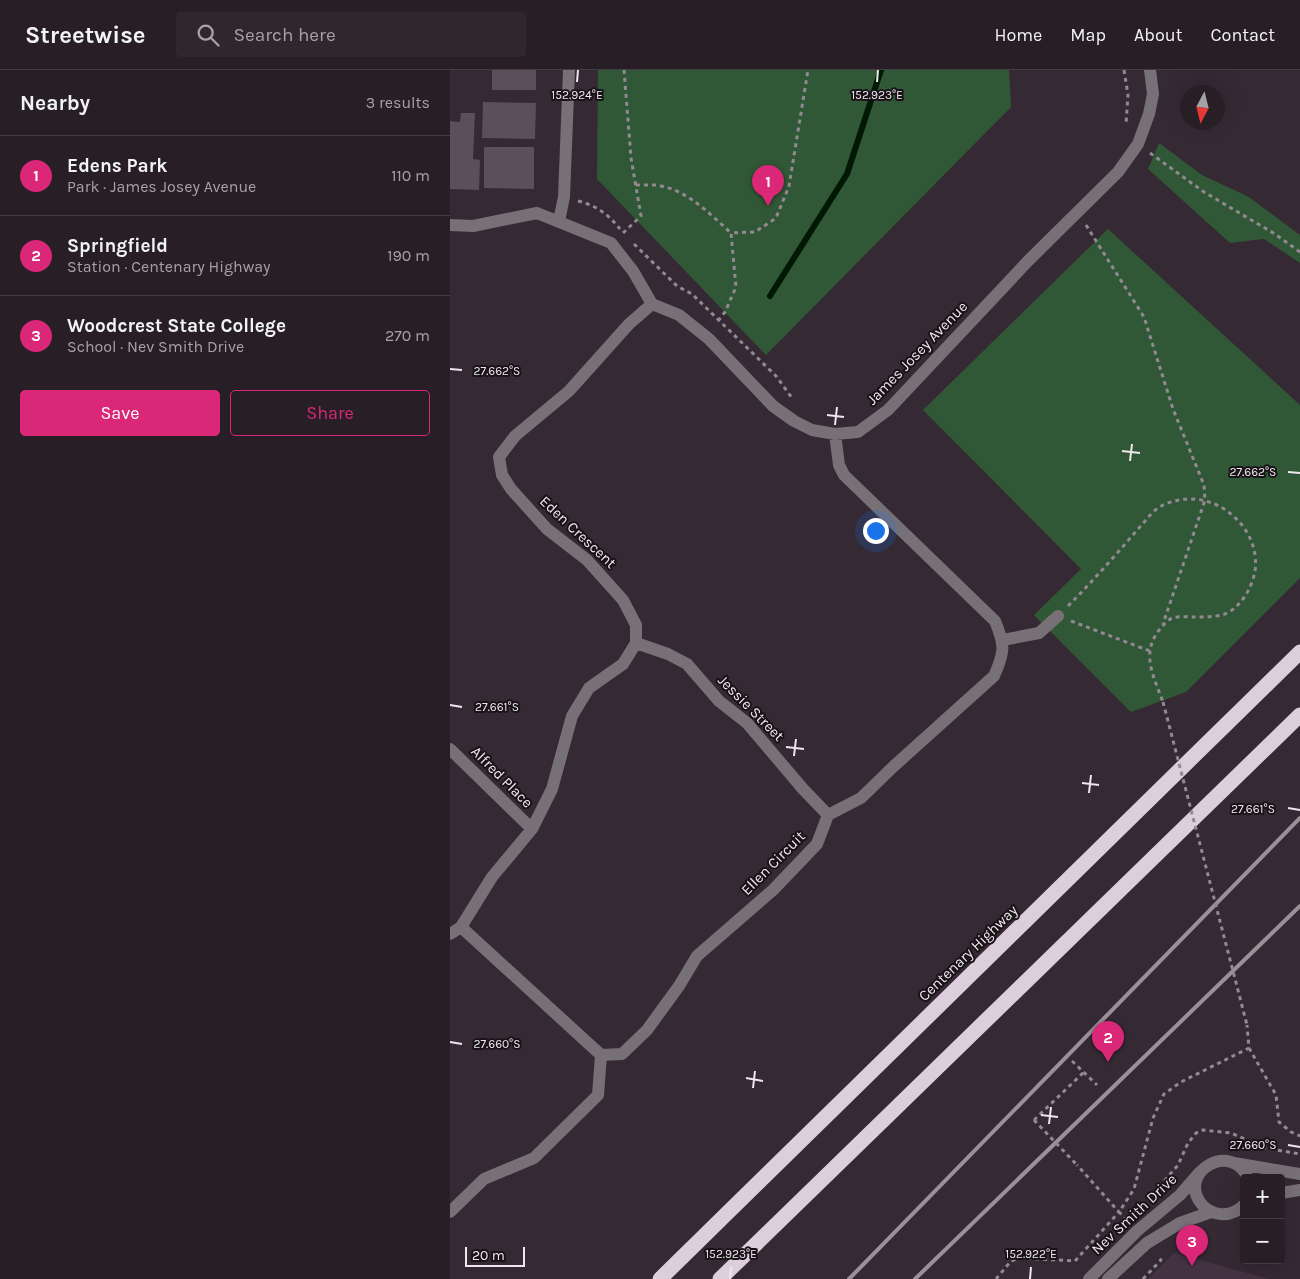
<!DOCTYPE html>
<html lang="en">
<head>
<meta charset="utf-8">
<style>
  :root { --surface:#281f26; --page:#30272e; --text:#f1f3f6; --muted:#a5a2a7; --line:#443d43; --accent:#db2777 }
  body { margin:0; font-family:Karla,sans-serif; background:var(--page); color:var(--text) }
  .controls { position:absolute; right:15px; bottom:15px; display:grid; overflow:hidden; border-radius:5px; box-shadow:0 5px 20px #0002 }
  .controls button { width:45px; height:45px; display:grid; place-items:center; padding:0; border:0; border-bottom:1px solid var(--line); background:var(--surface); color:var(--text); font:25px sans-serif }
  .compass { position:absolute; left:730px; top:15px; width:45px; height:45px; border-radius:50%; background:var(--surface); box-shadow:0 5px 20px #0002; rotate:187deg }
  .scale { position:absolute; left:15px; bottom:12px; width:60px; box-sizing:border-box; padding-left:5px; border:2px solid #efe7ee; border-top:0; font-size:14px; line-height:18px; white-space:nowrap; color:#efe7ee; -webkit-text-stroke:4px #191318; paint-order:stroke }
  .you { position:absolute; left:425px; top:460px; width:18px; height:18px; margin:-12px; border:4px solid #fff; border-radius:50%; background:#1a73e8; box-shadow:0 0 0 8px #1a73e833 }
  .badge { display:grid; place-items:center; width:32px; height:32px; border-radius:50%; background:var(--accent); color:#fff; font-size:16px; font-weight:700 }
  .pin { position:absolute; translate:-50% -41px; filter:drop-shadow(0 1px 2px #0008) }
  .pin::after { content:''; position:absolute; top:26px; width:18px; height:15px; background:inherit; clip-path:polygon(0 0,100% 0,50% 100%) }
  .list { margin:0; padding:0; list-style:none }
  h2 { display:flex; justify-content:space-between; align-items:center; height:65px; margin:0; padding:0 20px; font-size:21px }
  h2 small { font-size:16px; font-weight:400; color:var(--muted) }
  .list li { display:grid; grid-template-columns:32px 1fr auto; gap:15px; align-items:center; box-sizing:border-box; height:80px; padding:0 20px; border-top:1px solid var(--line) }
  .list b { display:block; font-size:19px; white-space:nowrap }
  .list p { margin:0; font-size:16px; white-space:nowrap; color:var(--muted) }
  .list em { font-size:16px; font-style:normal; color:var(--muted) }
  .actions { display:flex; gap:10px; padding:15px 20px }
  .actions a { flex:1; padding:11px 0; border:1px solid var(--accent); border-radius:5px; text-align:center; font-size:18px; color:var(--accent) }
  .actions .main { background:var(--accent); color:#fff }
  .icon { flex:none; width:28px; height:28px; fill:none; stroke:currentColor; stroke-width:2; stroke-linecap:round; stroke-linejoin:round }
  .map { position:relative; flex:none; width:850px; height:1209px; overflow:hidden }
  header { display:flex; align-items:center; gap:30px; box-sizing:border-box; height:70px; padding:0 25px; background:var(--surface); border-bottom:1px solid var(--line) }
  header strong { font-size:24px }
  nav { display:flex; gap:28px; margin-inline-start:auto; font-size:18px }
  .search { width:350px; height:45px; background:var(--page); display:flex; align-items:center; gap:12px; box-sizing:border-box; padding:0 18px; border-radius:5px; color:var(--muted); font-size:19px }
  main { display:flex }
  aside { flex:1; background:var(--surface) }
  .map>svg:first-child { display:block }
  .built { fill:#433241 }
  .green { fill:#315836 }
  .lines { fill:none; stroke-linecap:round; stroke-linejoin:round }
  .stream { stroke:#001804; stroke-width:6 }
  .building { fill:#5c4e5a }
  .path { stroke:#938992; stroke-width:3; stroke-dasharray:4 4; stroke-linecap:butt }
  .minor { stroke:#777076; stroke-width:12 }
  .highway { stroke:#ddcedc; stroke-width:15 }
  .rail { stroke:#9a9098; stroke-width:4 }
  .path-bridge { stroke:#938992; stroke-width:3; stroke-dasharray:4 4; stroke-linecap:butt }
  .ticks { fill:none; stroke:#efe7ee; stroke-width:2 }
  .labels { text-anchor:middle; stroke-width:4; stroke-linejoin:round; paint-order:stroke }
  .street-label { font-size:15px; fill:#efe7ee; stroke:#191318 }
  .ticks-label { font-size:12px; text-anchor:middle; fill:#efe7ee; stroke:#191318; stroke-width:4; stroke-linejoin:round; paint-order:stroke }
</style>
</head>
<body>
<header>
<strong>Streetwise</strong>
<div class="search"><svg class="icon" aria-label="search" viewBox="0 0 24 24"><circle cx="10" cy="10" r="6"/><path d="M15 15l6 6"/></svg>Search here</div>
<nav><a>Home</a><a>Map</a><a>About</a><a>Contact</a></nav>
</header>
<main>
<aside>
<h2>Nearby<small>3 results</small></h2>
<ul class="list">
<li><span class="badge">1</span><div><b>Edens Park</b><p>Park · James Josey Avenue</p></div><em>110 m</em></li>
<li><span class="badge">2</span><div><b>Springfield</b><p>Station · Centenary Highway</p></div><em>190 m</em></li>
<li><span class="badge">3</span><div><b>Woodcrest State College</b><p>School · Nev Smith Drive</p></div><em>270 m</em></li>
</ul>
<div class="actions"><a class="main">Save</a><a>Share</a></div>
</aside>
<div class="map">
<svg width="850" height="1209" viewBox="0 0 850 1209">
  <rect width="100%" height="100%" fill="#352933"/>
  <!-- built -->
  <path class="built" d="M 724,1183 L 819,1209 L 698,1209 Z"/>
  <!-- green -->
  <path class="green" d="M 148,0 L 559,0 L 561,37 L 316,285 L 147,109 Z
    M 709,73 L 752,105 L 799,127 L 850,165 L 850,193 L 814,169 L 780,173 L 698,99 Z
    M 658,159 L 850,335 L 850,508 L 736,622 L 681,642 L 584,545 L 631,499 L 473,340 Z"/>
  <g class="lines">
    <!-- stream -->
    <path class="stream" d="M 320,226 L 397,104 L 431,0"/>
  </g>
  <!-- building -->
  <path class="building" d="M 42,0 L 86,0 L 86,20 L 42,20 Z
    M 33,32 L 86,33 L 85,69 L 32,68 Z
    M 11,43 L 25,43 L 23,89 L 30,90 L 29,120 L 0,119 L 0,51 L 10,52 Z
    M 34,77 L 84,77 L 84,119 L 34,118 Z"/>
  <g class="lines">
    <!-- path -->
    <path class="path" d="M 674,0 L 678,25 L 676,54
      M 700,83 L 754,122 L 825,164 L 850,182
      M 186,115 C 192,115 199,115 206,115 C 236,119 259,143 281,163
      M 128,131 C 146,135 159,145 170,159
      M 636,155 L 694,247 L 723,339 L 754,415 L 755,430 L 713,554
      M 173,163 L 191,146 L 181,88 L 174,0
      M 184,174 L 227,216 L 242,224 L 326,306 L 342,328
      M 268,251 L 275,242 L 286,217 L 281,163 L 305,162 L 326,148 L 339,116 L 358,0
      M 618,536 C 648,506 675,474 702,443 C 710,435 719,432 729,430 C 770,422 811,460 805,501 C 802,519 789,540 772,545 C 763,547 754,547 745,547 C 738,547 729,546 722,548 C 718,550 714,554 711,558 C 690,582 703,605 713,632
      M 621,551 L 700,581
      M 799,978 L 826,1025 L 829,1052 L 841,1062 L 850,1066
      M 622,991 L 647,1015
      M 584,1050 L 634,1002
      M 704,1123 L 728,1095 L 738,1073 L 746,1063 L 753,1060 L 781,1063 L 815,1078 L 850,1084
      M 677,1150 L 669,1142 L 684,1119 L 703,1048 L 714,1024 L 731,1012 L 799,978 L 797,955
      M 546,1209 L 561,1191 L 571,1188 L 625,1191 L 669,1142 L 627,1095
      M 693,1209 L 711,1190 L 707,1186"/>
    <!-- minor -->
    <path class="minor" d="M 109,151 L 114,127 L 119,0
      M 0,155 L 23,156 L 87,143 L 161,173 L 183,201 L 202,234 L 229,245 L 259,269 L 323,336 L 344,351 L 362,360 L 385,364 L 408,362 L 438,340 L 578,191 L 668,102 L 688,74 L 699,44 L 703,24 L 700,0
      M 553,570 L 589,563 L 608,546
      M 186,573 L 218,584 L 237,594 L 269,631 L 297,653 L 353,719 L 378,745
      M 0,679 L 82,759
      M 11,857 L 151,985 L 172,984 L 197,960 L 229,916 L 247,886 L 323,820 L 367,774 L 378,745 L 411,728 L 444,696 L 544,606 C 555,582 555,575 545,551 L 394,405 L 389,395 L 385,364
      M 0,864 L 11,857 L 42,807 L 82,759 L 102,719 L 122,646 L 139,618 L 173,594 L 186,573 L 186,555 L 173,530 L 137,490 L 97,459 L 61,419 L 52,405 L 49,387 L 65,366 L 119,321 L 179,254 L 202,234
      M 784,1093 L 850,1104
      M 831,1123 L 850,1120
      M 794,1135 C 786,1143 776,1146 765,1143 C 759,1141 754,1138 750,1132 C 729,1101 781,1071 798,1108
      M 0,1142 L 34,1109 L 84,1088 L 148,1025 L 151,985
      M 639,1209 L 687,1161 L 730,1125 L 750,1102
      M 658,1209 L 697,1173 L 730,1153 L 761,1142"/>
    <!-- highway -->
    <path class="highway" d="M 210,1209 L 850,582
      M 270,1209 L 850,645"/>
    <!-- rail -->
    <path class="rail" d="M 399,1209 L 850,748
      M 465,1209 L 850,836"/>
    <!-- path-bridge -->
    <path class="path-bridge" d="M 713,632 L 797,955
      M 584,1050 L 627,1095"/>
  </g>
  <!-- ticks -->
  <path class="ticks" d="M 127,12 L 128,0M 427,12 L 428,0M 0,299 L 12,300M 377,345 L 394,347M 385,355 L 387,337M 672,381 L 690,383M 680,391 L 682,374M 838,402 L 850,403M 0,635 L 12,637M 336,677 L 354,679M 344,686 L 346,669M 632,713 L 649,715M 639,723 L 641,705M 838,738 L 850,740M 0,972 L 12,974M 296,1008 L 313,1011M 303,1018 L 305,1001M 591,1045 L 608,1047M 599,1054 L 601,1037M 838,1075 L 850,1077M 280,1209 L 281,1197M 580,1209 L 581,1197"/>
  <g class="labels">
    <!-- street labels -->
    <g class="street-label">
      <text transform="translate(467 283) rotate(-46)" y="5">James Josey Avenue</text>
      <text transform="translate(128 462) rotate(43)" y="5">Eden Crescent</text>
      <text transform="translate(301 638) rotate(45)" y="5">Jessie Street</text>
      <text transform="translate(52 707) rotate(45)" y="5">Alfred Place</text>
      <text transform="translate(323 793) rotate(-45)" y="5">Ellen Circuit</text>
      <text transform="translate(518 883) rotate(-44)" y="5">Centenary Highway</text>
      <text transform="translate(684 1144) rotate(-43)" y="5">Nev Smith Drive</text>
    </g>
  </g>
  <g class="ticks-label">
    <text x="127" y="29">152.924°E</text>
    <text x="427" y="29">152.923°E</text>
    <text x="47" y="305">27.662°S</text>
    <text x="803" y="406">27.662°S</text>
    <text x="47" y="641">27.661°S</text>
    <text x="803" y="743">27.661°S</text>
    <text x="47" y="978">27.660°S</text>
    <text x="803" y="1079">27.660°S</text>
    <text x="281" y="1188">152.923°E</text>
    <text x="581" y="1188">152.922°E</text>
  </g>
</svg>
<div class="controls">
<button>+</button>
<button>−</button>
</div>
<svg class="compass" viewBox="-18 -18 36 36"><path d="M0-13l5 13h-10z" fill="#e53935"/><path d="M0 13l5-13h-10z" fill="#a5a2a7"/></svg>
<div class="scale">20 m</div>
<div class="you"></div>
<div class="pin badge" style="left:318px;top:136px">1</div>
<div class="pin badge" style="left:658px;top:992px">2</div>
<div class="pin badge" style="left:742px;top:1196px">3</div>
</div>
</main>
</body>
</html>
